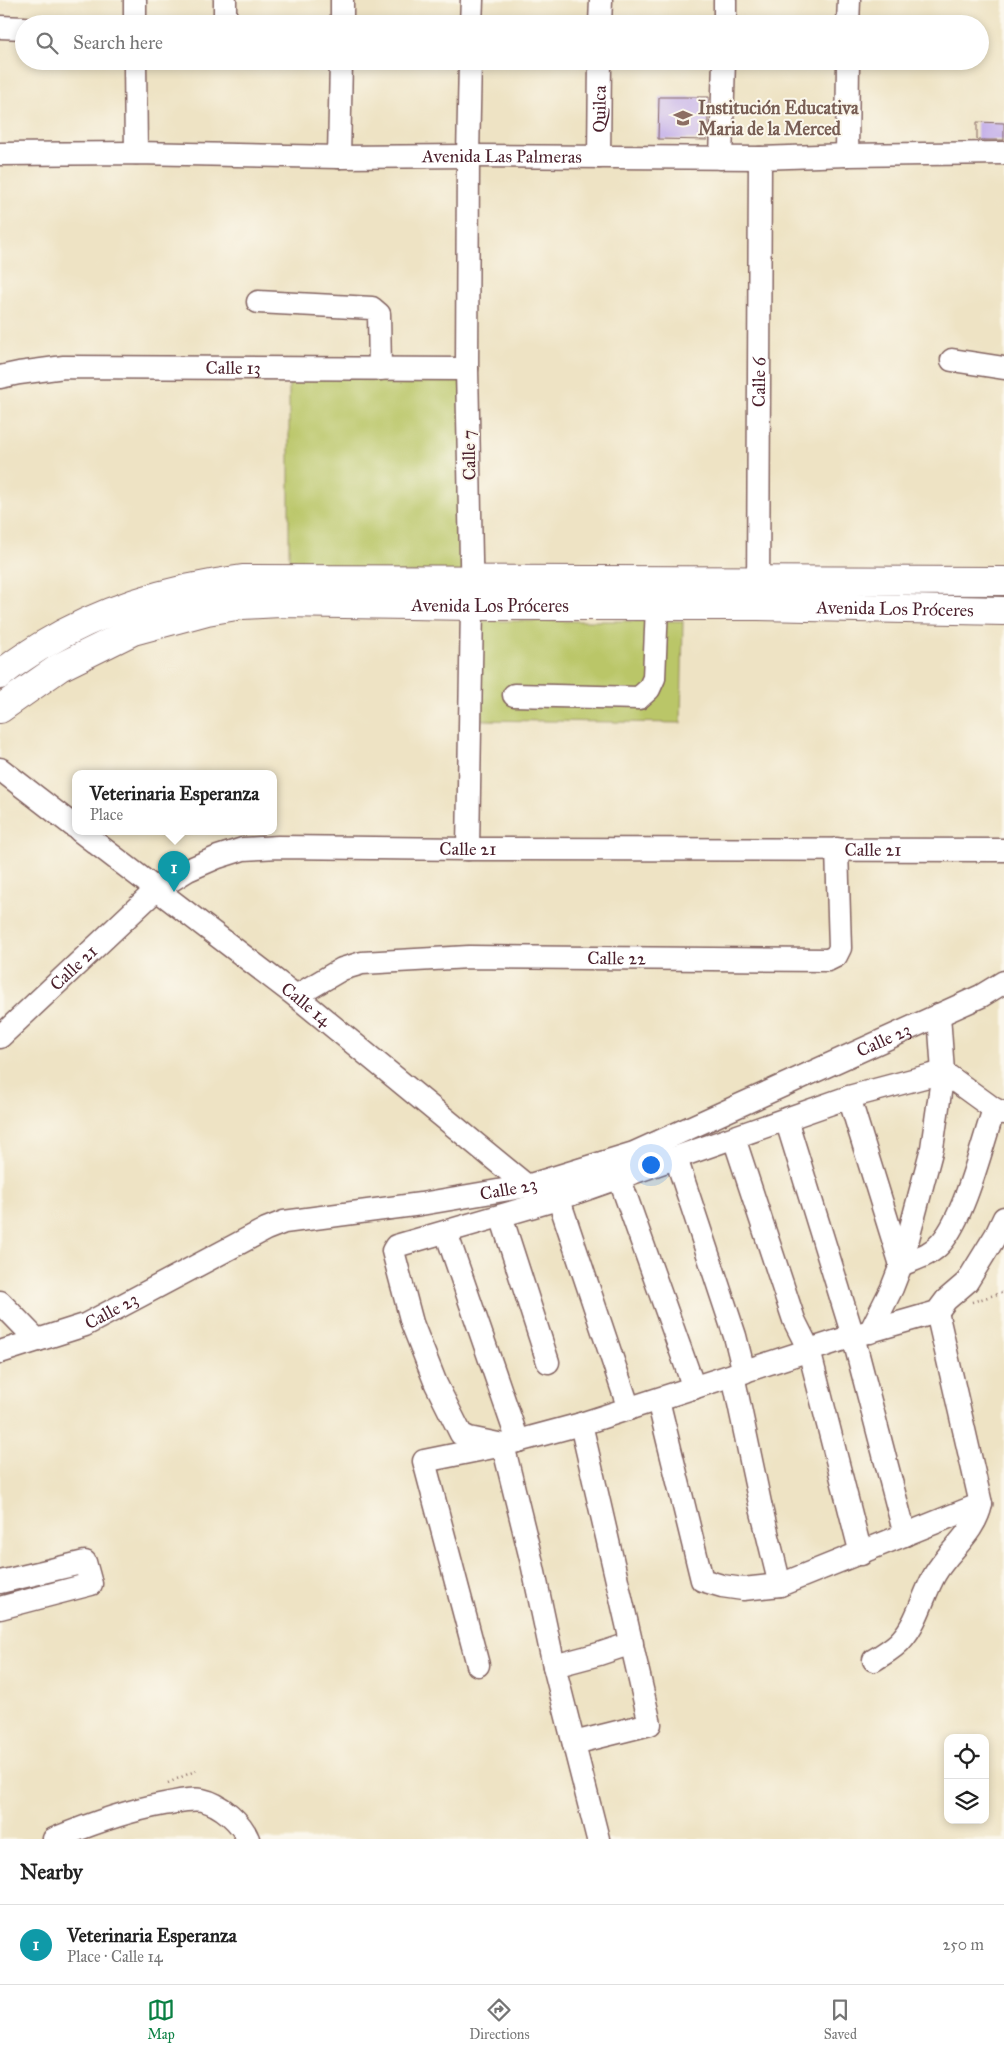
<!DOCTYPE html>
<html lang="en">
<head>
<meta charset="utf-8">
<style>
  :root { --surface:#fff; --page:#f6f6f6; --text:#222; --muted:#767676; --line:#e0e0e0; --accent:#0b8043 }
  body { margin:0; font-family:"IM FELL Great Primer",serif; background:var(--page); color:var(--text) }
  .controls { position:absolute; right:15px; bottom:15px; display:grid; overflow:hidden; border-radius:10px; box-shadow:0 2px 8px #0003 }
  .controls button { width:45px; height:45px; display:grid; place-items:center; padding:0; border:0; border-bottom:1px solid var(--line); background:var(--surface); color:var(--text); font:25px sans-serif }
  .you { position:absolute; left:650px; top:1164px; width:18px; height:18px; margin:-12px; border:4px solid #fff; border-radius:50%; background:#1a73e8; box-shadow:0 0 0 8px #1a73e833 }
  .badge { display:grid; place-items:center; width:32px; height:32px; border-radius:50%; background:var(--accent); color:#fff; font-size:16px; font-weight:700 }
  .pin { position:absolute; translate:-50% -41px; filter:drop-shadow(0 1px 2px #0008) }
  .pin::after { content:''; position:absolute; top:26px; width:18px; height:15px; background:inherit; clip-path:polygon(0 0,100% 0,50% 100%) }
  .popup { position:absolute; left:72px; top:770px; width:205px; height:65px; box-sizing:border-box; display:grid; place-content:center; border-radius:10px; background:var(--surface); filter:drop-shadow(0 1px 4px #0005); font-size:16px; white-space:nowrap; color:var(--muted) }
  .popup b { font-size:19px; color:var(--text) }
  .popup::after { content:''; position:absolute; left:50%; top:100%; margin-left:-10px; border:10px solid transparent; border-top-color:var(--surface) }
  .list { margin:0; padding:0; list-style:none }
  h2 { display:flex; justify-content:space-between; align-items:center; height:65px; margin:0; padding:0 20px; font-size:21px }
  h2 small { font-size:16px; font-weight:400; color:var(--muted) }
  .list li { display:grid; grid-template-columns:32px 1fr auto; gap:15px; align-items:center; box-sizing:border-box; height:80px; padding:0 20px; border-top:1px solid var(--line) }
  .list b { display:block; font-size:19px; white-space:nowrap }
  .list p { margin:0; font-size:16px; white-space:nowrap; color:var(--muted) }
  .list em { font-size:16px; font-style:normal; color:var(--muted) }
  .icon { flex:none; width:28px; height:28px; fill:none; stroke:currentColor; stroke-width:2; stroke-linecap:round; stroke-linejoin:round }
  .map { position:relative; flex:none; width:1004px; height:1839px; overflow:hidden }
  .search { position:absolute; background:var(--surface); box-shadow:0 2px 8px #0003; left:15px; right:15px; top:15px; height:55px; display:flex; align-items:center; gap:12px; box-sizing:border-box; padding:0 18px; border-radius:28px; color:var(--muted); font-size:19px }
  .sheet { height:145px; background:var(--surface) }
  nav { display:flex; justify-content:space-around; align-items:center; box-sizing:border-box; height:70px; border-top:1px solid var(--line); background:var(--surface); font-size:14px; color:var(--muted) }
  nav a { display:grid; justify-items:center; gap:2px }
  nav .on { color:var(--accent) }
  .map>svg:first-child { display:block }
  .green { fill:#bac667; stroke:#827249 }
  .building { fill:#bca5e9 }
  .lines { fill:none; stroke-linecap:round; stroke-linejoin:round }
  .minor-casing { stroke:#836461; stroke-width:25 }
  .major-casing { stroke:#836461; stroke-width:30 }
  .path { stroke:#836461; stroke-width:2.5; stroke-dasharray:1 4; stroke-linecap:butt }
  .minor { stroke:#fff; stroke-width:22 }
  .major { stroke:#fff; stroke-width:28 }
  .labels { text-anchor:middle; stroke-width:4; stroke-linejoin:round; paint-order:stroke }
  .education-label { font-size:18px; font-weight:bold; fill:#785e54; stroke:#fbf7ec; text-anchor:start }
  .street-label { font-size:18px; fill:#4a1f2b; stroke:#fbf7ec }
</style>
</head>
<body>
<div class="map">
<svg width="1004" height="1839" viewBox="0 0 1004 1839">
  <rect width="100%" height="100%" fill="#fbf7ec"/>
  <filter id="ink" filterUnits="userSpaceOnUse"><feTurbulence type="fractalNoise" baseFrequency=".02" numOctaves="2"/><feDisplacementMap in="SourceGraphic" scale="10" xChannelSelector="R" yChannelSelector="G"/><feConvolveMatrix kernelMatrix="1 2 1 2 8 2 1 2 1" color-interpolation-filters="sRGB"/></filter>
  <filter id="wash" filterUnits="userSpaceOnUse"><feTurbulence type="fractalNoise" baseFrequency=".0096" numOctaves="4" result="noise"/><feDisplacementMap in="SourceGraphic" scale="20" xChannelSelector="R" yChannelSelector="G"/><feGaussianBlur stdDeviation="1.12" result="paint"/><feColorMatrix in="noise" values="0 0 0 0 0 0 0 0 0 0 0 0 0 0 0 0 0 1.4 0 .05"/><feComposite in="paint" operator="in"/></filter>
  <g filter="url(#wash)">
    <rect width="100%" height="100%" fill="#eee3c4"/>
    <!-- green -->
    <path class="green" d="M 289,376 L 461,378 L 464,574 L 289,571 Z
      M 478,621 L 683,621 L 681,723 L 477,720 Z"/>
    <g id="blocks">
      <!-- building -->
      <path class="building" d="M 659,97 L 709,97 L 707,140 L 658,139 Z
        M 977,122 L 1004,123 L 1004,140 L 977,140 Z"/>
    </g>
  </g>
  <g filter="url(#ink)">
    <use href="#blocks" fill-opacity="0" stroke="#836461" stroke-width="1"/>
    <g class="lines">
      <!-- minor casing -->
      <g class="minor-casing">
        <g id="minor">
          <path d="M 135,0 L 135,24"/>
          <path d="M 225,0 L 225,24"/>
          <path d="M 342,24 L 342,0"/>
          <path d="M 471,24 L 472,0"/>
          <path d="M 600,24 L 601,0"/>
          <path d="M 725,24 L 725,0"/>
          <path d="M 848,24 L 849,0"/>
          <path d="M 0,27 L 24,28"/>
          <path d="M 135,61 L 136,153"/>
          <path id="s1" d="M 0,154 L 136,153 L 339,157 L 468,156 L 760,158 L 847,155 L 1004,153"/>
          <path d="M 847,155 L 848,61"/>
          <path d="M 339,157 L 341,61"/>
          <path id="s2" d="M 599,157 L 600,61"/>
          <path d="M 721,158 L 724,61"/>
          <path d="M 258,302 L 372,308 L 379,314 L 380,369"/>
          <path d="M 952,360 L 1004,368"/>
          <path id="s3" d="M 0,377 L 19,373 L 64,367 L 467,369"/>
          <path id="s4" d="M 758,597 L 760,158"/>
          <path d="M 514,695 L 639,698 L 649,689 L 654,678 L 657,606"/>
          <path d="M 0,769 L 75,827"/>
          <path id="s5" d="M 80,831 L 296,996 L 527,1186"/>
          <path d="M 468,849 L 472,606 L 467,369 L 468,156 L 470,61"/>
          <path id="s6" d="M 296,996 L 342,969 L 362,963 L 469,957 L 828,960 L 836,956 L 840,948 L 837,849"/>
          <path id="s7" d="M 0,1037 L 156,890 L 188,870 L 218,857 L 243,849 L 278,847 L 468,849 L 1004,850"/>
          <path d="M 849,1097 L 901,1265 C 915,1259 931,1255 941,1243 C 965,1216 982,1145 994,1109"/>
          <path d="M 786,1119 L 853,1336 L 905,1535"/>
          <path d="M 734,1138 L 794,1320 L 809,1350 L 861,1554"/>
          <path d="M 676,1158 L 735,1336 L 744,1372"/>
          <path d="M 619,1177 L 694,1388"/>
          <path d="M 554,1185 L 629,1409"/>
          <path d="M 501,1216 L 548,1362"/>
          <path d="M 446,1232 L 518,1441"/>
          <path d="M 0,1302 L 37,1340"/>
          <path d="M 870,1332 L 892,1288 L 901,1265 L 932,1148 L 943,1072 L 939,1015"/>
          <path id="s8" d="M 0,1352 L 85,1325 L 266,1229 L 284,1222 L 421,1204 L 527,1186 L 634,1153 L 981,996 L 1004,982"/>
          <path d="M 733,1375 L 761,1508 L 780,1585"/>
          <path d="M 658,1400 L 702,1580 L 722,1586 L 743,1589 L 780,1585 L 981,1504"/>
          <path d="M 0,1582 L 85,1562 L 91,1584 L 0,1608"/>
          <path d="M 874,1660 C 883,1654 895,1648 902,1639 C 918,1621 923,1595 935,1574 C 949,1550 975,1533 981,1504 L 937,1312"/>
          <path d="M 478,1665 L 424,1461 L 503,1445 L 581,1424 L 853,1336 L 937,1312 L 946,1300 L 967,1282 L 996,1235 L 1004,1218"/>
          <path d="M 554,1666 L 599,1654 L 632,1643"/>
          <path d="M 574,1743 L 650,1724 L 581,1424"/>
          <path d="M 54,1839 C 90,1824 126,1811 164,1804 C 177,1802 189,1798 202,1800 C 221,1804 241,1822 248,1839"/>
          <path d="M 598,1839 L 554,1666 L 532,1563 L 503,1445 L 469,1438 L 461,1434 L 436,1384 L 412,1323 L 393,1251 L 396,1246 L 558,1199 L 849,1097 L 943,1072 L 994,1109 L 1004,1113"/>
        </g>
      </g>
      <!-- major casing -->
      <g class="major-casing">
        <g id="major">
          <path d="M 0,675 C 12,664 27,655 41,646 C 104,608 172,588 244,579 L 1004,581"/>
          <path id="s9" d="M 0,709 L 60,667 L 133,631 L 207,611 L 242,605 L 280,603 L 472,606 L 758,606 L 1004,611"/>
        </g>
      </g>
      <!-- path -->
      <path class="path" d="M 972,1302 L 1004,1292
        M 168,1783 L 197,1770"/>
      <!-- minor -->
      <use href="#minor" class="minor"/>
      <!-- major -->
      <use href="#major" class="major"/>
    </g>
  </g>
  <!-- icons -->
  <defs>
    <g id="school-bare" transform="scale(1.5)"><path d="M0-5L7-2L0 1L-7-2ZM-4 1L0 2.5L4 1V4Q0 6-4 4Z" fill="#8d6e63" stroke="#fbf7ec" stroke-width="2.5" paint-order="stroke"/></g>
  </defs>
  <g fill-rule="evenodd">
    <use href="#school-bare" x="683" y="118"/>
  </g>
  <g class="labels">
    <!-- education labels -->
    <g class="education-label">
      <text x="698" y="114">Institución Educativa<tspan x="698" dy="21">Maria de la Merced</tspan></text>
    </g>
    <!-- street labels -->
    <g class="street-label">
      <text dy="6" stroke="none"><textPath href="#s2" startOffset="48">Quilca</textPath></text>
      <text dy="6" stroke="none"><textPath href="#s1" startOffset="502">Avenida Las Palmeras</textPath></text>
      <text dy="6" stroke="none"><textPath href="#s3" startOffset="234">Calle 13</textPath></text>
      <text dy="6" stroke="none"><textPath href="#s4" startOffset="215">Calle 6</textPath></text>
      <text transform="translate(469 455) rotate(-91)" y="6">Calle 7</text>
      <text dy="6" stroke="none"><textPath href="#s9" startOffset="515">Avenida Los Próceres</textPath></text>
      <text dy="6" stroke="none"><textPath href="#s9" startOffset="920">Avenida Los Próceres</textPath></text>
      <text dy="6" stroke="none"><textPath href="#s7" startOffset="536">Calle 21</textPath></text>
      <text dy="6" stroke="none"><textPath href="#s7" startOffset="941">Calle 21</textPath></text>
      <text dy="6" stroke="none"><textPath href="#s6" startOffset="329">Calle 22</textPath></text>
      <text dy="6" stroke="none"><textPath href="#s7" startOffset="101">Calle 21</textPath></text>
      <text dy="6" stroke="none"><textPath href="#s5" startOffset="285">Calle 14</textPath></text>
      <text dy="6" stroke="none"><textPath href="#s8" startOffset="945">Calle 23</textPath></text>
      <text dy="6" stroke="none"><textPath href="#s8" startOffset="540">Calle 23</textPath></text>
      <text dy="6" stroke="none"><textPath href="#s8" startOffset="119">Calle 23</textPath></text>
    </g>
  </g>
</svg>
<div class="controls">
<button><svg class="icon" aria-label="locate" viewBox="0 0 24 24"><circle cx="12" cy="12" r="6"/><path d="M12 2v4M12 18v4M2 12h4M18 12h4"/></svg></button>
<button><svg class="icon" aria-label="layers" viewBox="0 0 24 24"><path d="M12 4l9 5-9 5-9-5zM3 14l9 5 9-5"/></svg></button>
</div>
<div class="you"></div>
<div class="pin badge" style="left:174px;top:892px;background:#0f9aa8">1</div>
<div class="popup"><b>Veterinaria Esperanza</b>Place</div>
<div class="search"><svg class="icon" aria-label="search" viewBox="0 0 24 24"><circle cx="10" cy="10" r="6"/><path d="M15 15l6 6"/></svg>Search here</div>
</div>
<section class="sheet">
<h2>Nearby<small></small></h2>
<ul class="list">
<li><span class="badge" style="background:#0f9aa8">1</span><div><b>Veterinaria Esperanza</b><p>Place · Calle 14</p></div><em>250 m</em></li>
</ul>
</section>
<nav>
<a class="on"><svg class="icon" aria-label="map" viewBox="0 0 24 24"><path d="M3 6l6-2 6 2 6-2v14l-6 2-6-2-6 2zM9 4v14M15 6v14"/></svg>Map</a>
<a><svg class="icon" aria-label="directions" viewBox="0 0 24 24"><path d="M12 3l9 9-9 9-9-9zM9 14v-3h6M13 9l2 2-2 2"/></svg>Directions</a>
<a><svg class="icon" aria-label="saved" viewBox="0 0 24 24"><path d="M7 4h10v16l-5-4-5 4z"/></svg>Saved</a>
</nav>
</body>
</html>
